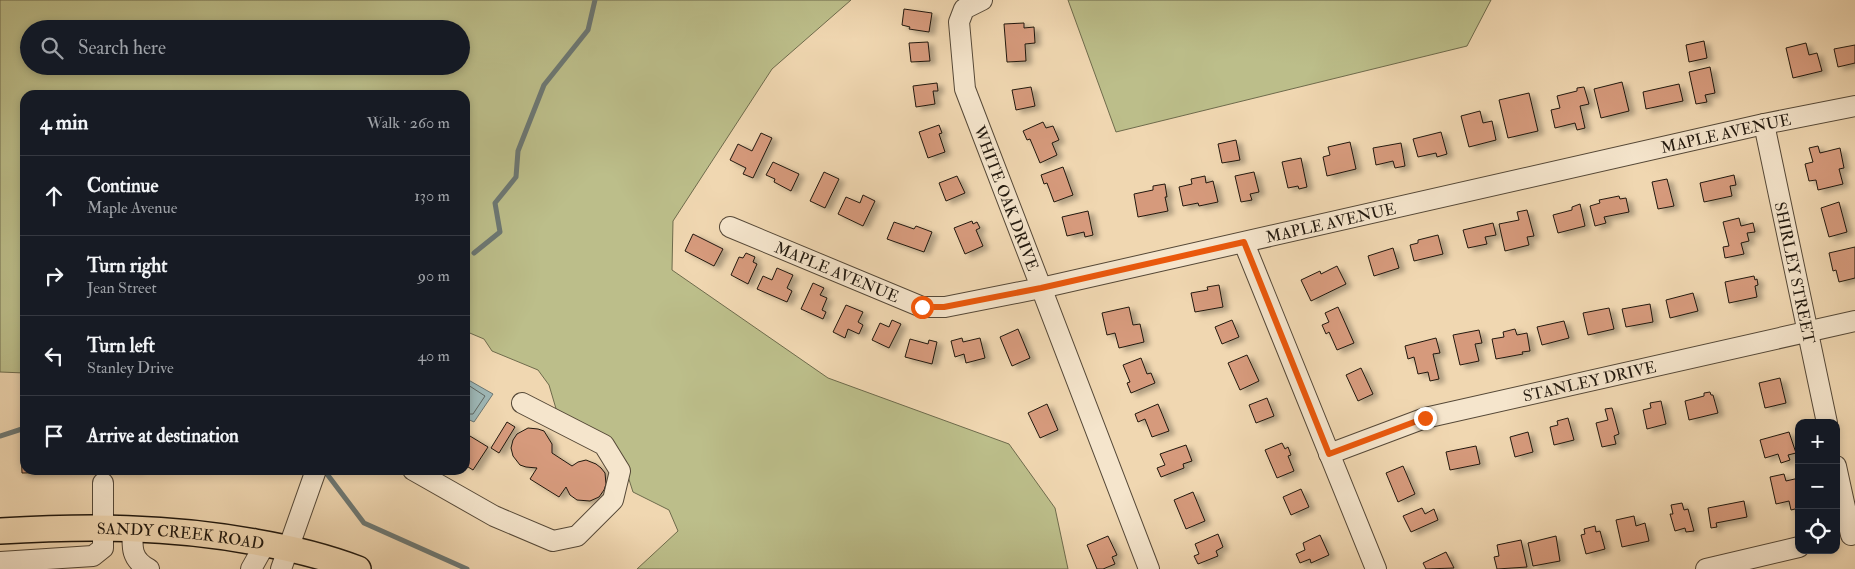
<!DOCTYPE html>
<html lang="en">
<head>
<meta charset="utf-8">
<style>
  :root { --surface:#171b24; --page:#242831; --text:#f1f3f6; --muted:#9ea1a6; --line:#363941 }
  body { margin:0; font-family:"IM FELL Double Pica",serif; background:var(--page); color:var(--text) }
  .controls { position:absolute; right:15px; bottom:15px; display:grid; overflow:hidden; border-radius:10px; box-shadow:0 2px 8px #0003 }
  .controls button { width:45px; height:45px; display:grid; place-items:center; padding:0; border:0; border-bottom:1px solid var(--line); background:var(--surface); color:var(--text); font:25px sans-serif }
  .stop { position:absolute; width:15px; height:15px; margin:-11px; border:4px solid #ea580c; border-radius:50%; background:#fff }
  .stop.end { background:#ea580c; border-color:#fff; box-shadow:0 1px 5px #0008 }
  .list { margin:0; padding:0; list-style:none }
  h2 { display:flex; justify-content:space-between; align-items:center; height:65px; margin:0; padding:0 20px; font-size:21px }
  h2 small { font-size:16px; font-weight:400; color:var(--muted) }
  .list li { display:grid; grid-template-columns:32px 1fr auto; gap:15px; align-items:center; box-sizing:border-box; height:80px; padding:0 20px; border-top:1px solid var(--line) }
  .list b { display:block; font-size:19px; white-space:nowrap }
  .list p { margin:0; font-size:16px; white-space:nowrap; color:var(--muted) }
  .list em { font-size:16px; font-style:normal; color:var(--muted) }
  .icon { flex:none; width:28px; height:28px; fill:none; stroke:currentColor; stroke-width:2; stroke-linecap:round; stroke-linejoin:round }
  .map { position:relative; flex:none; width:1855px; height:569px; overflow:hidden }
  .search { position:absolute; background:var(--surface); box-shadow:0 2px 8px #0003; left:20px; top:20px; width:450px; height:55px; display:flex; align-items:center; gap:12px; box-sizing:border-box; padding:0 18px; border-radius:28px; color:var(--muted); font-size:19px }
  .panel { position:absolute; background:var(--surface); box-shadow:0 2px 8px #0003; left:20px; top:90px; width:450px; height:385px; border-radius:15px }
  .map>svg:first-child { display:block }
  .green { fill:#bcbe8a; stroke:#6e6b4c; fill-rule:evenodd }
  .water { fill:#9eb7b6; stroke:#6c7773 }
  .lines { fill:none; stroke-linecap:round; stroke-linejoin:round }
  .shore { stroke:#606862; stroke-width:1 }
  .stream { stroke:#6c7773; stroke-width:5 }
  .building { fill:#d69a7c; stroke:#21180e; filter:url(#shadow) }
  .minor-casing { stroke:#554837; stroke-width:22 }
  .major-casing { stroke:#21180e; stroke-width:28 }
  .minor { stroke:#f5e5cc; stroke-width:20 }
  .major { stroke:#f0d7b1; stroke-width:25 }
  .route { stroke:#ea580c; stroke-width:6 }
  .labels { text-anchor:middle; stroke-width:4; stroke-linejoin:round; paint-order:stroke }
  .street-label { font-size:16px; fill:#21180e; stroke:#f5e5cc }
</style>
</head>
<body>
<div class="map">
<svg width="1855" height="569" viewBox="0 0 1855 569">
  <defs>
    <filter id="shadow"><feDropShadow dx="5.5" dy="3" stdDeviation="2.5" flood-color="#0004"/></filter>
  </defs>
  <rect width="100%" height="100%" fill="#f0d7b1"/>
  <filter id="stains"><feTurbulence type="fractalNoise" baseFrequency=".004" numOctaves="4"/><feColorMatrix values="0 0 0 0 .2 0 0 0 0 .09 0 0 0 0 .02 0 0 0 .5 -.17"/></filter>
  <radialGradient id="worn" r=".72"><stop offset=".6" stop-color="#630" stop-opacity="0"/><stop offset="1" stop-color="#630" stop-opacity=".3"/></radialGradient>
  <!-- green -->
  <path class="green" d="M 0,0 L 851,0 L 772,69 L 673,221 L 672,270 L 828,378 L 1009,444 L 1055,508 L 1068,569 L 637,569 L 678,531 L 669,510 L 633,492 L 624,464 L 557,412 L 549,385 L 538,370 L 492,351 L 484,339 L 465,331 L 465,95 L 25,95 L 25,373 L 0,372 ZM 29,29 L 461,29 L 461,66 L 29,66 Z
    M 1068,0 L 1491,0 L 1467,46 L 1116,132 Z"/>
  <!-- water -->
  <path class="water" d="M 465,378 L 493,394 L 474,422 L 465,418 Z"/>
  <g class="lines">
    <!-- shore -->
    <path class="shore" d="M 465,383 L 485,396 L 473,414 L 465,414"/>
    <!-- stream -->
    <path class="stream" d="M 474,253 L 500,232 L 495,203 L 516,177 L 518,151 L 544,85 L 588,30 L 595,0
      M 0,436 L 25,428
      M 330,470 L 327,474 L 364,523 L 467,569"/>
  </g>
  <!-- building -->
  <path class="building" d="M 904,9 L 932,13 L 929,32 L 909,29 L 910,27 L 902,25 Z
    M 1024,23 L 1024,28 L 1034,27 L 1035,43 L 1025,44 L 1026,61 L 1007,62 L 1004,24 Z
    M 1704,41 L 1707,58 L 1689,62 L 1686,45 Z
    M 928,42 L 930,61 L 911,62 L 909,43 Z
    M 1806,43 L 1809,55 L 1817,53 L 1822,71 L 1793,78 L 1786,48 Z
    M 1855,45 L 1855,63 L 1838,67 L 1834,49 Z
    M 1710,67 L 1715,93 L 1705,95 L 1707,102 L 1696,104 L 1689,72 Z
    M 1622,82 L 1629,111 L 1601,118 L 1594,89 Z
    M 937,83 L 938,91 L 933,91 L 935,104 L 916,107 L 913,86 Z
    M 1679,84 L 1683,101 L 1646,109 L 1643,92 Z
    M 1031,87 L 1035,106 L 1016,110 L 1012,90 Z
    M 1584,87 L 1589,104 L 1580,106 L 1585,128 L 1577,130 L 1575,123 L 1555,128 L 1551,110 L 1560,108 L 1557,96 L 1577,91 L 1577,88 Z
    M 1529,93 L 1538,131 L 1508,138 L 1499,100 Z
    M 1480,111 L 1483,123 L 1492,121 L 1496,140 L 1469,147 L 1461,116 Z
    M 1043,122 L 1046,128 L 1053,126 L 1059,140 L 1052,143 L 1057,155 L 1040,163 L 1030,139 L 1027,140 L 1023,131 Z
    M 939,125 L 942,133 L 939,134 L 945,152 L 928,158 L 919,132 Z
    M 1441,132 L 1447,154 L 1437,157 L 1436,153 L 1418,157 L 1413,139 Z
    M 761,133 L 772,138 L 753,178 L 743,174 L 746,168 L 730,160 L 738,144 L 752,151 Z
    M 1236,140 L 1240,160 L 1222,163 L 1218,144 Z
    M 1350,142 L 1356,169 L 1327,176 L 1323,157 L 1330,155 L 1328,147 Z
    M 1401,143 L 1405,166 L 1395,168 L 1393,161 L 1376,165 L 1373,148 Z
    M 1818,146 L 1820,153 L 1840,148 L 1844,168 L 1839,169 L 1843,184 L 1818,190 L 1816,180 L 1809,181 L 1805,164 L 1813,162 L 1809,148 Z
    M 1301,158 L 1307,187 L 1299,189 L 1298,186 L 1288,188 L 1282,162 Z
    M 773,162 L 799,174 L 791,191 L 774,182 L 775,179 L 766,175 Z
    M 1063,167 L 1073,195 L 1054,202 L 1047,183 L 1044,184 L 1041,175 Z
    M 824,172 L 839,179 L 825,208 L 810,201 Z
    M 1254,172 L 1259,192 L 1250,194 L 1252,200 L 1241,202 L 1235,176 Z
    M 1734,175 L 1736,185 L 1730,186 L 1732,196 L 1704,202 L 1700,183 Z
    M 957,176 L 965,193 L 946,201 L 939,183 Z
    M 1205,176 L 1206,183 L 1213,181 L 1218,202 L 1199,206 L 1198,203 L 1183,206 L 1179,187 L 1192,184 L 1191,179 Z
    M 1667,179 L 1674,206 L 1658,209 L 1652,182 Z
    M 1165,184 L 1167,197 L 1165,197 L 1168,211 L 1138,217 L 1134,194 L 1153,190 L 1153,186 Z
    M 863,195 L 875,201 L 863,226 L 838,214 L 846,197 L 860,203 Z
    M 1619,196 L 1620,199 L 1626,198 L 1629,212 L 1604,217 L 1606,223 L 1595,226 L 1590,206 L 1600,203 L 1599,200 Z
    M 1839,202 L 1847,232 L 1829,237 L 1821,208 Z
    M 1580,204 L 1585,226 L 1558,233 L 1553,215 L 1572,210 L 1572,207 Z
    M 1527,210 L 1534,236 L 1527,237 L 1529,245 L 1505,251 L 1499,224 L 1519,220 L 1517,212 Z
    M 1088,211 L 1093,235 L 1085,237 L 1084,232 L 1067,236 L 1062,217 Z
    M 1739,218 L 1741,226 L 1753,223 L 1755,232 L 1747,233 L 1749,241 L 1741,243 L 1744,254 L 1725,258 L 1723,247 L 1729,246 L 1723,222 Z
    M 972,221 L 973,224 L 977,222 L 980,228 L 976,230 L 983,246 L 965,254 L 954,228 Z
    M 894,222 L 914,229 L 916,226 L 932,232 L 924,252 L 887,239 Z
    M 1493,223 L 1496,235 L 1485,237 L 1487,244 L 1468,248 L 1463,230 Z
    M 693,234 L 723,249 L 714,266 L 685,251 Z
    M 1438,235 L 1443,254 L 1414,261 L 1410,245 L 1418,243 L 1418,240 Z
    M 1855,247 L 1855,278 L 1839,282 L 1836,270 L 1833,271 L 1829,253 Z
    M 1393,248 L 1399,268 L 1374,276 L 1368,256 Z
    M 746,253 L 755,257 L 753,262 L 757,264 L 748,284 L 731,275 L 739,257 L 743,258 Z
    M 1337,266 L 1346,284 L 1311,301 L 1301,280 L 1320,271 L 1321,274 Z
    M 777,268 L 793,275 L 787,288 L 792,291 L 787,302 L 757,289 L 763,276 L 772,280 Z
    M 1754,276 L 1755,280 L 1757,279 L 1758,285 L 1755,286 L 1757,297 L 1729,303 L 1725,282 Z
    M 813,283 L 824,288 L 820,295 L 827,298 L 822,310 L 826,312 L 823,319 L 801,309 Z
    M 1219,285 L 1223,307 L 1195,312 L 1191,293 L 1208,290 L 1207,287 Z
    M 1693,293 L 1698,311 L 1670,318 L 1666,300 Z
    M 1650,304 L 1653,322 L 1626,327 L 1622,309 Z
    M 846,305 L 863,312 L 858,322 L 863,325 L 859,334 L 848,329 L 845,338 L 833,332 Z
    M 1129,307 L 1133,325 L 1140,324 L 1144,342 L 1119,348 L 1115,333 L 1107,335 L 1102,313 Z
    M 1338,307 L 1354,343 L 1337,350 L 1329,332 L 1326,334 L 1322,325 L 1329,322 L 1325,313 Z
    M 1609,308 L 1614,329 L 1588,335 L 1583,313 Z
    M 892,320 L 901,324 L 889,348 L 872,340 L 880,323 L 889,327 Z
    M 1232,320 L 1239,337 L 1222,344 L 1215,327 Z
    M 1564,321 L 1569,338 L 1542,345 L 1537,327 Z
    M 1018,329 L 1030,358 L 1012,366 L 1000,337 Z
    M 1515,329 L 1517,335 L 1527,333 L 1530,351 L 1522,352 L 1523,354 L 1496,359 L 1492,339 L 1504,337 L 1503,332 Z
    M 1479,330 L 1482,343 L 1475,344 L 1479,361 L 1460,365 L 1453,335 Z
    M 962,338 L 963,342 L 980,338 L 985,358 L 966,363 L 964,354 L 955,357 L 951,341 Z
    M 1436,338 L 1440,353 L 1433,354 L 1439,379 L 1430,381 L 1428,372 L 1418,374 L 1414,357 L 1408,359 L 1405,346 Z
    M 910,339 L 928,344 L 929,340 L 937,342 L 932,364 L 905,357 Z
    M 1247,355 L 1259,381 L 1240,390 L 1228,363 Z
    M 1141,358 L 1147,374 L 1151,373 L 1155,383 L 1131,393 L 1127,383 L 1130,382 L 1123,365 Z
    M 1361,368 L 1373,394 L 1358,401 L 1346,375 Z
    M 1780,378 L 1786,403 L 1765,408 L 1759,383 Z
    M 1710,392 L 1711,395 L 1713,395 L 1718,413 L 1689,420 L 1685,401 L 1704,396 L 1704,393 Z
    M 1267,398 L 1274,416 L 1256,423 L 1249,405 Z
    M 1661,401 L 1666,424 L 1647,429 L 1643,410 L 1651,408 L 1650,403 Z
    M 1047,404 L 1058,430 L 1040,438 L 1028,413 Z
    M 1158,404 L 1169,431 L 1152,437 L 1145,419 L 1138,422 L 1135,414 Z
    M 1612,408 L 1619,434 L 1614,436 L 1616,444 L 1602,447 L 1596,423 L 1608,420 L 1605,409 Z
    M 1568,418 L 1574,440 L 1554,445 L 1550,427 L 1558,425 L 1557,421 Z
    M 507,422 L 515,427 L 499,453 L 491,448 Z
    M 528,428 L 538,429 L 544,431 L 552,444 L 552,453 L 572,466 L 578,462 L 586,460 L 596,464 L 601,468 L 605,473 L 606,484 L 604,490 L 599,497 L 590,501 L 577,500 L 570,495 L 566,487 L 559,497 L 530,479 L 537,468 L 526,467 L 520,465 L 513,456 L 511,448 L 513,440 L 517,434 Z
    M 1528,432 L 1533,452 L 1515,457 L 1510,437 Z
    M 1789,432 L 1796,453 L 1788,455 L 1790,460 L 1781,463 L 1778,454 L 1765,458 L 1760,440 Z
    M 465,433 L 488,447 L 473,470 L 465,465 Z
    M 1282,443 L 1285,449 L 1288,447 L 1291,455 L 1288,456 L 1294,471 L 1277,478 L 1265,450 Z
    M 1186,445 L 1192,461 L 1183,464 L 1184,468 L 1161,477 L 1157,468 L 1165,465 L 1160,454 Z
    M 1476,446 L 1480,464 L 1450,470 L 1446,452 Z
    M 21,450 L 25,450 L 25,470 L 139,471 L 22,473 Z
    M 1403,466 L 1415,494 L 1398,502 L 1386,473 Z
    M 1784,474 L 1786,481 L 1799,478 L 1799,508 L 1791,510 L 1789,501 L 1776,504 L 1770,477 Z
    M 1301,489 L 1309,507 L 1291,515 L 1283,497 Z
    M 1193,492 L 1205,521 L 1186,529 L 1174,500 Z
    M 1744,501 L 1747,517 L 1716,523 L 1717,527 L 1711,528 L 1708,508 Z
    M 1682,503 L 1684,510 L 1688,509 L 1694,531 L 1686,532 L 1685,528 L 1675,531 L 1670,514 L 1673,514 L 1671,505 Z
    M 1422,508 L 1425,514 L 1434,509 L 1438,520 L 1411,532 L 1403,516 Z
    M 1634,516 L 1636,526 L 1645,523 L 1649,541 L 1622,547 L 1616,520 Z
    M 1595,526 L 1596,532 L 1600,531 L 1605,549 L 1586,554 L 1581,535 L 1585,534 L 1584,529 Z
    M 1218,534 L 1223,547 L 1216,551 L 1218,556 L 1198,564 L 1194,556 L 1199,554 L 1195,544 Z
    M 1320,535 L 1329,555 L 1311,563 L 1310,559 L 1300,563 L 1296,554 L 1305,550 L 1303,543 Z
    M 1108,536 L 1117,555 L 1112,557 L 1115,564 L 1103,569 L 1097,569 L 1087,545 Z
    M 1556,536 L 1560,561 L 1533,566 L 1528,543 Z
    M 1521,540 L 1527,567 L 1497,569 L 1494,557 L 1499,556 L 1497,545 Z
    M 1446,552 L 1454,568 L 1426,569 L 1423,563 Z"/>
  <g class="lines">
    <!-- minor casing -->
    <g class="minor-casing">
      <g id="minor">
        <path id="s1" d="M 982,0 L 964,9 L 959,22 L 965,89 L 1149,569"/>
        <path id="s2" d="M 1764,124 L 1827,423"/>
        <path id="s3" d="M 730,227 L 922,307 L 945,307 L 1041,288 L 1764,124 L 1855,106"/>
        <path d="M 1244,243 L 1376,569"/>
        <path id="s4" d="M 1329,454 L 1425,418 L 1855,321"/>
        <path d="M 1836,466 L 1851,535"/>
        <path d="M 413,470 L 494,516 L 553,541 L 577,536 L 613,500 L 620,471 L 604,445 L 522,403"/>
        <path d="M 133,527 C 132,546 130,559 149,569"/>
        <path d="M 0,562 L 93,556 L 103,548 L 103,483"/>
        <path d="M 251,569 L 265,544"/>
        <path d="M 281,569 L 316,470"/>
        <path d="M 1706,569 L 1799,547"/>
      </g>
    </g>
    <!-- major casing -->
    <g class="major-casing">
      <g id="major">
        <path id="s5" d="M 0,531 C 87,526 168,526 255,542 C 290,548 324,556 358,569"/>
      </g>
    </g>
    <!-- minor -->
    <use href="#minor" class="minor"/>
    <!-- major -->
    <use href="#major" class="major"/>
  </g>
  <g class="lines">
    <!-- route -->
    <path class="route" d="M 922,307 L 944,307 L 1041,288 L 1244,242 L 1329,454 L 1425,418"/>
  </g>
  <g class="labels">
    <!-- street labels -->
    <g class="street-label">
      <text dy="6" stroke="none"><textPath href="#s3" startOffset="1031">MAPLE AVENUE</textPath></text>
      <text dy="6" stroke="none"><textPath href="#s1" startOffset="218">WHITE OAK DRIVE</textPath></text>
      <text dy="6" stroke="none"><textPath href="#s3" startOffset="626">MAPLE AVENUE</textPath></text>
      <text dy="6" stroke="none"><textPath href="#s3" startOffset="116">MAPLE AVENUE</textPath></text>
      <text dy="6" stroke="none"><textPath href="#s2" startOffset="152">SHIRLEY STREET</textPath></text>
      <text dy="6" stroke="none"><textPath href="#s4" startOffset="271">STANLEY DRIVE</textPath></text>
      <text dy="6" stroke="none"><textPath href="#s5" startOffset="181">SANDY CREEK ROAD</textPath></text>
    </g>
  </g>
  <rect width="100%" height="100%" filter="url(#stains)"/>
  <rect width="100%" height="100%" fill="url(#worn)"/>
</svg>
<div class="controls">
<button>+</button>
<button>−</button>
<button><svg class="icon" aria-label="locate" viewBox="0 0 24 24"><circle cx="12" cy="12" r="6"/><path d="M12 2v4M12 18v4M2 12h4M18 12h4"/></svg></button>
</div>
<div class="stop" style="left:922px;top:307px"></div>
<div class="stop end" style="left:1425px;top:418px"></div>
<div class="search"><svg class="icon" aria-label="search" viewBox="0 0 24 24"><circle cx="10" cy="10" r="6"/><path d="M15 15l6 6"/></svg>Search here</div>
<section class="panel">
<h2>4 min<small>Walk · 260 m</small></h2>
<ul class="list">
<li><svg class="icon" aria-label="ahead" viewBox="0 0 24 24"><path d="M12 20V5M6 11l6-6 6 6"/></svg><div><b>Continue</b><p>Maple Avenue</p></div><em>130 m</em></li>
<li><svg class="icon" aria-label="right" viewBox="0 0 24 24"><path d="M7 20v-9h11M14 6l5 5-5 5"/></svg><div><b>Turn right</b><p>Jean Street</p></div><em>90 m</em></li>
<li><svg class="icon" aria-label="left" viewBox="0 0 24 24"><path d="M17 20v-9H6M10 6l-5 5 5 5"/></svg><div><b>Turn left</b><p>Stanley Drive</p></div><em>40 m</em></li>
<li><svg class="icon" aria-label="arrive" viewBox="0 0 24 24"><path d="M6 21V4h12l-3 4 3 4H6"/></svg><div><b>Arrive at destination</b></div></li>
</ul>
</section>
</div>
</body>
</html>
